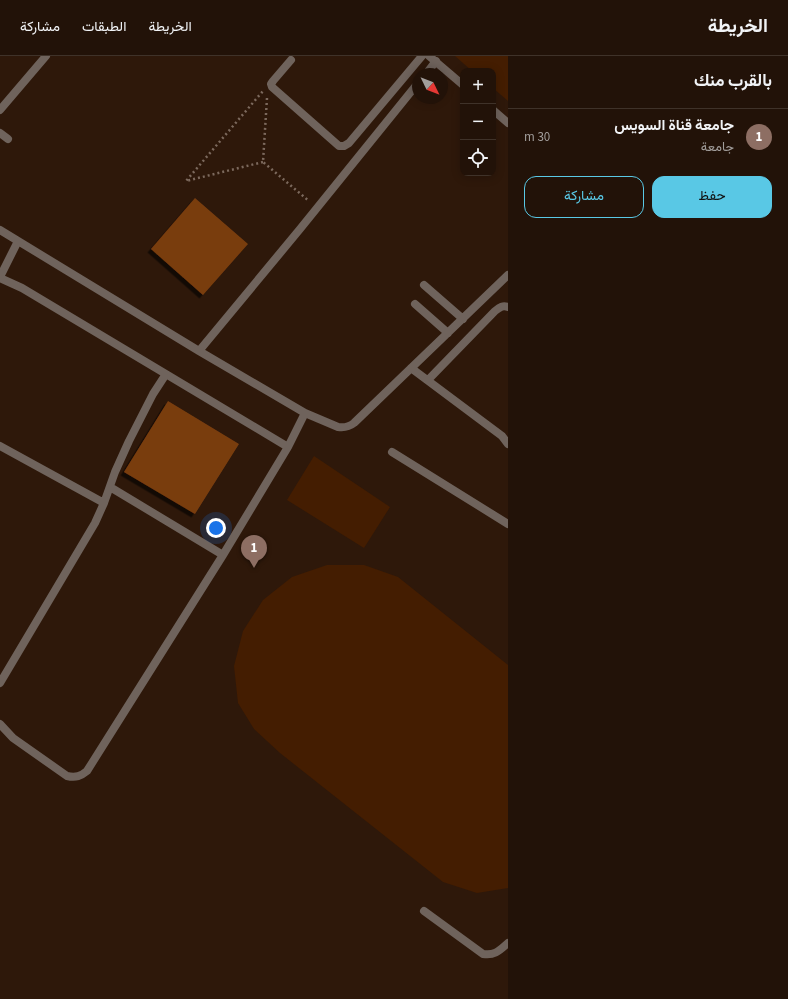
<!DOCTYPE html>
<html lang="ar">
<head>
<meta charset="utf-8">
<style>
  :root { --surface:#221208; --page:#2a1b12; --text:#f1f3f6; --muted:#a29e9c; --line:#3f3229; --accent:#59c8e5 }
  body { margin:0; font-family:"Source Sans 3",Vazirmatn,sans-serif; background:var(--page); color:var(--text); direction:rtl }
  .controls { position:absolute; right:12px; top:12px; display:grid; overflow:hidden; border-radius:8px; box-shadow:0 2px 10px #0003 }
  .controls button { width:36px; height:36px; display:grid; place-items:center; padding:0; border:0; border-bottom:1px solid var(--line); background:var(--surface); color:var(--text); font:20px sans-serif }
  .compass { position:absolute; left:412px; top:12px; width:36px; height:36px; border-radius:50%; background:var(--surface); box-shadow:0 2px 10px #0003; rotate:133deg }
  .you { position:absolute; left:216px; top:472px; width:14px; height:14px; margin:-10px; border:3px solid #fff; border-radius:50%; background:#1a73e8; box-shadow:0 0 0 6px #1a73e833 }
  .badge { display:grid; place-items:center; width:26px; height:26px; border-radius:50%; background:var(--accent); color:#fff; font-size:13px; font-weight:700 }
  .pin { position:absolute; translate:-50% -33px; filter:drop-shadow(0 1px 2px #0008) }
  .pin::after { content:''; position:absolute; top:21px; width:14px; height:12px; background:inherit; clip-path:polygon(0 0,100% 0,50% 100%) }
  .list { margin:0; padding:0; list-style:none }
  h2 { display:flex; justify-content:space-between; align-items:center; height:52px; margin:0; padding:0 16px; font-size:17px }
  h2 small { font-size:13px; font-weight:400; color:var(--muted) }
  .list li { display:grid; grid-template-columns:26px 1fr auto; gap:12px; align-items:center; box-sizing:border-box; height:56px; padding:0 16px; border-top:1px solid var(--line) }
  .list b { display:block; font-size:15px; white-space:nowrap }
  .list p { margin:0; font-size:13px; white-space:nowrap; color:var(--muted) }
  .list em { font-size:13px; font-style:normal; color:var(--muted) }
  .actions { display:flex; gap:8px; padding:12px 16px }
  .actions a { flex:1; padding:9px 0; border:1px solid var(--accent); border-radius:12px; text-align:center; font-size:14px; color:var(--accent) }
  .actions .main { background:var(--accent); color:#111 }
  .icon { flex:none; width:22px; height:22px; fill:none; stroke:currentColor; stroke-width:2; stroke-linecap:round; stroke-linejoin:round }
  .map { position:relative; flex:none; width:508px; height:943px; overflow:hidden; direction:ltr }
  header { display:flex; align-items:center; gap:24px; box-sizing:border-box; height:56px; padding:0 20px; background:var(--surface); border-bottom:1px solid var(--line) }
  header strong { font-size:19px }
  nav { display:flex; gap:22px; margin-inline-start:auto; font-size:14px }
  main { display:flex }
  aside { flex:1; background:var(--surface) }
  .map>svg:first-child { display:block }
  .green { fill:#441d01 }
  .building { fill:#793d11; filter:url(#shadow) }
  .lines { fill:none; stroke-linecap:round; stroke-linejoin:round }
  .path { stroke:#7c695d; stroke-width:2.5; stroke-dasharray:2 3; stroke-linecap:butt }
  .service { stroke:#6f635c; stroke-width:8 }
</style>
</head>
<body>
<header>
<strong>الخريطة</strong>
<nav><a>الخريطة</a><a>الطبقات</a><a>مشاركة</a></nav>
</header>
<main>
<aside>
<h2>بالقرب منك<small></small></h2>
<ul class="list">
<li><span class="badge" style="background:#8d6e63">1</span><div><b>جامعة قناة السويس</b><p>جامعة</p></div><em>30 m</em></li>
</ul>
<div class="actions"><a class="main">حفظ</a><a>مشاركة</a></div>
</aside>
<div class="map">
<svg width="508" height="943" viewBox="0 0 508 943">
  <defs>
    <filter id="shadow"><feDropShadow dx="-3.5" dy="3.5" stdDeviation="0" flood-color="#0009"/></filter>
  </defs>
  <rect width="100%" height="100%" fill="#2e180a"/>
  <!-- green -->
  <path class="green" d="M 455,0 L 508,0 L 508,45 L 493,32 L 493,15 L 472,15 Z
    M 314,400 L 390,451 L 364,492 L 287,444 Z
    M 327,509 L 364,509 L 398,521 L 508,609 L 508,832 L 477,837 L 443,826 L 280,697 L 254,673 L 238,647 L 234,610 L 243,575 L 263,544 L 292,521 Z"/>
  <!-- building -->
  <path class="building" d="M 195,142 L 248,188 L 203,239 L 151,193 Z
    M 168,345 L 239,388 L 195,458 L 124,416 Z"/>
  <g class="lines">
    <!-- path -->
    <path class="path" d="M 267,42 L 263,106 L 309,145
      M 263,106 L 186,125 L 263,35"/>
    <!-- service -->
    <path class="service" d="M 429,0 L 463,29
      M 291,4 L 273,25 L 271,28 L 272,31 L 339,90 L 344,90 L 349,87 L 422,0
      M 426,18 L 436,5
      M 0,54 L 46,0
      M 493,54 L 508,67
      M 0,77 L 8,83
      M 0,174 L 199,295 L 305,357 L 338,371 C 345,372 349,371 354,367 L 508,219
      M 0,221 L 18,185
      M 0,222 L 22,232 L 288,391
      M 424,229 L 463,263
      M 415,248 L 448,277
      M 199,295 L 300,173 L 418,27
      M 411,312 L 502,380 L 508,388
      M 428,324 L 495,255 C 500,251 503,249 508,251
      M 0,390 L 104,447
      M 392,396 L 508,468
      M 110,431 L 223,499
      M 0,627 L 95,467 L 104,447 L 115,416 L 129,385 L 153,338 L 166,318
      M 0,668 L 13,682 L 67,720 C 76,722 81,720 87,715 L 223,499 L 288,391 L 305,357
      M 424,855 L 483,898 C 495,900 500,894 508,887"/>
  </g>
</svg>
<div class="controls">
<button>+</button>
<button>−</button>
<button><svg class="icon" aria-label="locate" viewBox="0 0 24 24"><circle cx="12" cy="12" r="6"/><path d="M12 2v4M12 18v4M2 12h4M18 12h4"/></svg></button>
</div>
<svg class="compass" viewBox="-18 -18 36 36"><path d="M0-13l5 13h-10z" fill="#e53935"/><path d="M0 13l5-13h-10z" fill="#a29e9c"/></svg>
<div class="you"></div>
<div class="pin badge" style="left:254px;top:512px;background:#8d6e63">1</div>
</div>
</main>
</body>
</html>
